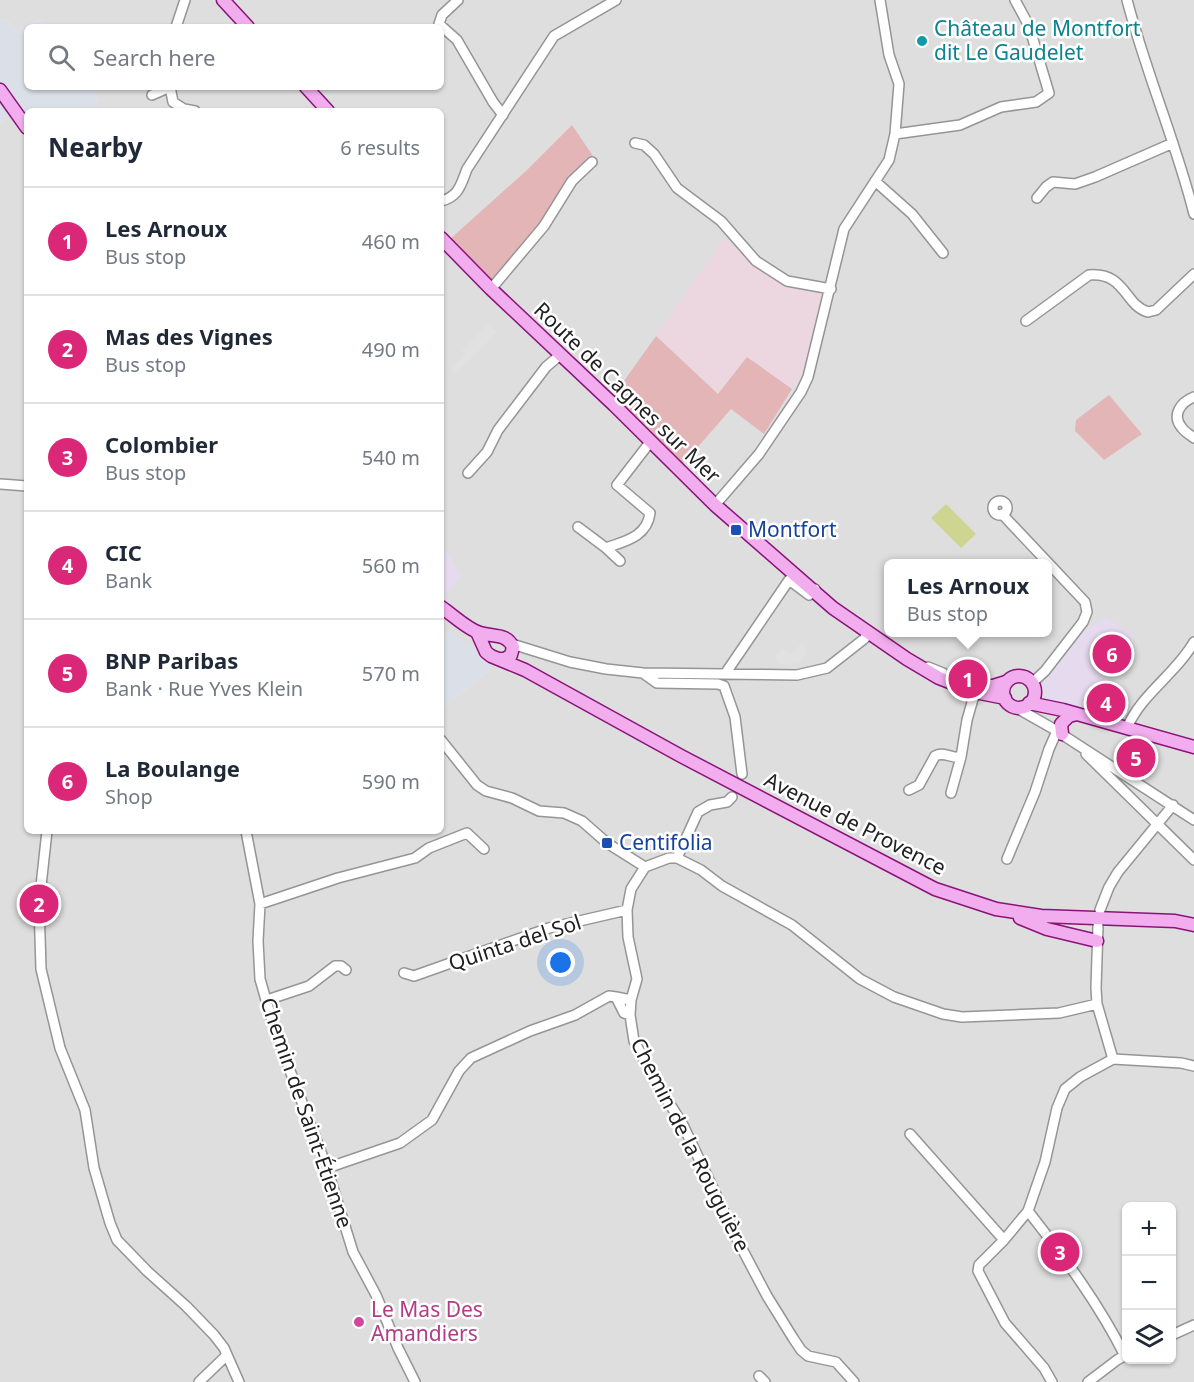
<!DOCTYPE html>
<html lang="en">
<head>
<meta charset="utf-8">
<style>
  :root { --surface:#fff; --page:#f6f6f7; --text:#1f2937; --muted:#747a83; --line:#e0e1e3; --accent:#db2777 }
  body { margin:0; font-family:"Noto Sans",sans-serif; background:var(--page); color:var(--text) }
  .controls { position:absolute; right:18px; bottom:18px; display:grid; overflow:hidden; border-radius:9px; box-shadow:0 2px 4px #0004 }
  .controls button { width:54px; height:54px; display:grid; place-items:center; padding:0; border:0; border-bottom:2px solid var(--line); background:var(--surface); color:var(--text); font:30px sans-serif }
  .you { position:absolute; left:561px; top:963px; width:21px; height:21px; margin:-15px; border:4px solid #fff; border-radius:50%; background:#1a73e8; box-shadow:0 0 0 9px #1a73e833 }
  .badge { display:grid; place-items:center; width:39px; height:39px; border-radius:50%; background:var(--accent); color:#fff; font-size:20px; font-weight:700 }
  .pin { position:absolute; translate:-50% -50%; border:3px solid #fff; box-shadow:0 2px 6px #0006 }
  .popup { position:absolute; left:884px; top:559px; width:168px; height:78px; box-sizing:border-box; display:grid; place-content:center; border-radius:9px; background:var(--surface); filter:drop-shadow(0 2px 4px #0005); font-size:20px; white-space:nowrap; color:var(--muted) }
  .popup b { font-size:22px; color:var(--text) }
  .popup::after { content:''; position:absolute; left:50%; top:100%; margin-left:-12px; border:12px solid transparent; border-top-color:var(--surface) }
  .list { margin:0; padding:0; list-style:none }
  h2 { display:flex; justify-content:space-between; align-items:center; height:78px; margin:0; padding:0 24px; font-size:26px }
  h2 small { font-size:20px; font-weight:400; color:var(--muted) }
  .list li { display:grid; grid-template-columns:39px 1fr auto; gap:18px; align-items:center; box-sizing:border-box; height:108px; padding:0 24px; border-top:2px solid var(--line) }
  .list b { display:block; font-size:22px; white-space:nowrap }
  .list p { margin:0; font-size:20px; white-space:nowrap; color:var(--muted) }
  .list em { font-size:20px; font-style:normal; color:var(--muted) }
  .icon { flex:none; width:33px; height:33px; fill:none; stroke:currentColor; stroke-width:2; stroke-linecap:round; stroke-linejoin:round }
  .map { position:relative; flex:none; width:1194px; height:1382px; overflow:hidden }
  .search { position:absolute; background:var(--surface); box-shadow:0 2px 4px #0004; left:24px; top:24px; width:420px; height:66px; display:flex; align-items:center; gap:15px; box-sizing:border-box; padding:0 21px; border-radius:9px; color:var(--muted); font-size:22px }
  .panel { position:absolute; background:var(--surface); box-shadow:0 2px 4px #0004; left:24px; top:108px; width:420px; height:726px; border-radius:9px }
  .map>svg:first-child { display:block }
  .residential { fill:#dededf; fill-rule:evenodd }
  .commercial { fill:#e5daee }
  .industrial { fill:#dbe0e8 }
  .farmland { fill:#ecd7e0 }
  .grass { fill:#e3b5b6 }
  .pitch { fill:#ced591 }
  .parking { fill:#e1e1e1 }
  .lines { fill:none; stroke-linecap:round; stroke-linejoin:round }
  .minor-casing { stroke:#959595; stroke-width:12 }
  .major-casing { stroke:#8a1378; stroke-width:15 }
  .minor { stroke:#fff; stroke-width:9 }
  .major { stroke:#f1aded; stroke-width:12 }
  .culture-dot { fill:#0f9aa8; stroke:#fff; stroke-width:2 }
  .transit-dot { fill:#1a4fb4; stroke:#fff; stroke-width:2 }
  .hotel-dot { fill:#d1479c; stroke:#fff; stroke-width:2 }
  .labels { text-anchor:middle; stroke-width:5; stroke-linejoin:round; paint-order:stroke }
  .culture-label { font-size:21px; fill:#0d838f; stroke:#fff; text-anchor:start }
  .street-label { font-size:21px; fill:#212121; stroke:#fff }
  .transit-label { font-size:21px; fill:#164399; stroke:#fff; text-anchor:start }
  .hotel-label { font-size:21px; fill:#b23c85; stroke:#fff; text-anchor:start }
</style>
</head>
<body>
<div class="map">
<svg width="1194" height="1382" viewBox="0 0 1194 1382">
  <rect width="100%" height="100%" fill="#f0e9ef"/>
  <!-- residential -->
  <path class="residential" d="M 0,0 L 1194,0 L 1194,1382 L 0,1382 L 0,123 L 11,116 L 27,134 L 27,831 L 441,831 L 441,709 L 489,671 L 450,631 L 441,638 L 441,594 L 445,596 L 446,550 L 441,547 L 441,111 L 87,111 L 99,100 L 89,87 L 441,87 L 441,27 L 46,27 L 41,19 L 15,31 L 6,19 L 0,22 ZM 888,564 L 1048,564 L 1048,632 L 888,632 ZM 1126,1206 L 1172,1206 L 1172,1360 L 1126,1360 Z"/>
  <!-- commercial -->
  <path class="commercial" d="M 441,547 L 446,550 L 461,576 L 445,596 L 441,594 Z
    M 1106,618 L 1134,636 L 1130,648 L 1084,710 L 1053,704 L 1041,693 L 1043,683 L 1081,632 Z"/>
  <!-- industrial -->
  <path class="industrial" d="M 6,19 L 15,31 L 41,19 L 46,27 L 27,27 L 27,87 L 89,87 L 99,100 L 87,111 L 27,111 L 27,134 L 11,116 L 0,123 L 0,22 Z
    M 450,631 L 490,661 L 489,671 L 441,709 L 441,638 Z"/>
  <!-- farmland -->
  <path class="farmland" d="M 725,237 L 764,270 L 822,291 L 805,367 L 792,389 L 747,357 L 718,394 L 656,336 Z"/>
  <!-- grass -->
  <path class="grass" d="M 572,125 L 593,156 L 569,179 L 548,215 L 499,274 L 492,280 L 486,277 L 449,240 L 526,171 Z
    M 656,336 L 718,394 L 747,357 L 792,389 L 764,434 L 731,409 L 682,465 L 614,395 Z
    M 1109,395 L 1142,434 L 1104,460 L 1075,431 L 1076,420 Z"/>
  <!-- pitch -->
  <path class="pitch" d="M 946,504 L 976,534 L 961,548 L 931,518 Z"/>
  <!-- parking -->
  <path class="parking" d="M 489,324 L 497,332 L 456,373 L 451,369 L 465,355 L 462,351 Z
    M 803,642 L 805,644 L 803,647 L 806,654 L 799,663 L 780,665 L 775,657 L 782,648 L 791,654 Z"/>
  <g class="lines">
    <!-- minor casing -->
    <g class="minor-casing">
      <path id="minor" d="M 458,0 L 442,15 L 439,24 L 457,40 L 493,102 L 503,115
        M 1127,0 C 1146,73 1176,142 1194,214
        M 176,27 L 185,0
        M 170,87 L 173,102 L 184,109 L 195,111
        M 152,95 L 170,87
        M 895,134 L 960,125 L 1001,107 L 1036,102 L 1049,93 L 1029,26 L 1015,0
        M 635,143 L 644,145 L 654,154 L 677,188 L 721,221 L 756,261 L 787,281 L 831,289
        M 875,181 L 912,214 L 943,253
        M 1037,198 L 1046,187 L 1053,182 L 1075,184 L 1095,177 L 1173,143
        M 441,201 C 459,197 461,184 467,169 L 554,36 L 616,0
        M 491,289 L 544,226 L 572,181 L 592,162
        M 1026,321 L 1089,275 C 1126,272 1124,305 1148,312 L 1156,310 L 1194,274
        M 1194,397 C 1181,402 1171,415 1182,428 C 1185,432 1190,435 1194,438
        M 468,473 L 487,452 L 498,430 L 546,367 L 560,355
        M 0,484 L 27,486
        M993 508a7 7 0 1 1 14 0a7 7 0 1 1-14 0Z
        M 715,505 L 759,454 L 801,392 L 808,377 L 844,229 L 889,160 L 895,134 L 899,84 L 889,55 L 880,0
        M 1002,514 L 1085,602 L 1087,612 L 1083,622 L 1045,671 L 1032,683
        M 578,527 L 606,548 C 625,541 647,537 650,513 L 617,485 L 651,441
        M 606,548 L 620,561
        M 970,635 L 972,632
        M 512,644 L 570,662 L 606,669 L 643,673 L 797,675 L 827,668 L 864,639 L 869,633
        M 928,667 L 943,673
        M 643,673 L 657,683 L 718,684 L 724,686 L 735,717 L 742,774
        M 725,674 L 789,580 L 809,595 L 815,589
        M 1015,707 L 1052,728 L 1194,820
        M 1127,728 C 1141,694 1176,674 1194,642
        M 441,740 L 477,785 L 486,791 L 512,798 L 539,811 L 564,813 L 582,821 L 607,843 L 645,867 L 669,858 L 677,858 L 701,870 L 722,886 L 792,925 L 860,979 L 894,997 L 943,1014 L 962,1017 L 1059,1013 L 1097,1004
        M 1086,754 L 1194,860
        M 909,790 L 919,785 L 935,756 C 944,751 952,759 961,757
        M 951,793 L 961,757 L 967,720 L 975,692
        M 47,831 L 39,904 L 41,969 L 60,1048 L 85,1110 L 94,1168 L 110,1223 L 117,1240 L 147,1271 L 186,1306 L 214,1335 L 224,1348 L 239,1382
        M 246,831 L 260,904 L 258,941 L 260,979 L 270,1014 L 281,1047 L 327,1168 L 353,1252 L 376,1295 L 398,1348 L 415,1382
        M 677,858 L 698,812 L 710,805 L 727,802 L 732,797
        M 1007,859 L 1035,792 L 1049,749 L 1057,731
        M 645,867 L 631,889 L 627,910 L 628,937 L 637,979 L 631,1000 L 630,1015 L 634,1041 L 658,1085 L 683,1125 L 739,1243 L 767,1296 L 793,1338 L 801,1350 L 808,1356 L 836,1362 L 854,1382
        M 260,904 L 338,878 L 415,858 L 429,848 L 467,833 L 484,849
        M 1100,910 L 1109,887 L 1118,872 L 1173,805
        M 1098,926 L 1096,988 L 1097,1004 L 1113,1059
        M 404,973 L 414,976 L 549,928 L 627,910
        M 267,1000 L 309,986 L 335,966 L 341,966 L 346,970
        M 630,1015 L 624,1013 L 616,997 L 631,1000
        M 1113,1059 L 1181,1063 L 1194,1066
        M 910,1134 L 1004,1240
        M 327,1168 L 400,1143 L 432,1120 L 459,1071 L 471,1058 L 530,1031 L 575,1015 L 609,996 L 616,997
        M 1028,1211 C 1064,1257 1099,1304 1125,1356
        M 1172,1335 L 1194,1325
        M 759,1376 L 765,1382
        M 199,1382 L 227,1355
        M 1052,1382 L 1044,1368 L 1005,1323 L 978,1271 L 979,1265 L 1004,1240 L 1028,1211 L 1045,1162 L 1057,1108 L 1065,1089 L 1080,1077 L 1113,1059
        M 1088,1382 L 1117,1360 L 1126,1355"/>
    </g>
    <!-- major casing -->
    <g class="major-casing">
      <path id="major" d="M 223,0 L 248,27
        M 306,87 L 328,111
        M 0,90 L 27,128
        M 441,238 L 491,289 L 614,405 L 715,505 L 833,608 L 907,659 L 939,678 L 975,692 L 1005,698
        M 441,607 C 453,615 467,629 480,633 C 494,637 506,633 513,647 L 511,655 L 505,659 L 498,659
        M 477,632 L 486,652 L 491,656 L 525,670 L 681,756 L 935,889 L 996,909 L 1041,916 L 1175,921 L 1194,925
        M1003 692a16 16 0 1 1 32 0a16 16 0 1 1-32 0Z
        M 978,686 L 993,686 L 1006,682
        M 1029,703 L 1063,710 L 1194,747
        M 1062,734 L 1061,724 L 1069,716 L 1077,714
        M 1020,918 L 1047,929 L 1097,941"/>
    </g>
    <!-- minor -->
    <use href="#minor" class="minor"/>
    <!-- major -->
    <use href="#major" class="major"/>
  </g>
  <!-- markers -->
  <circle class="culture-dot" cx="922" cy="41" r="6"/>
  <g class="transit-dot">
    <rect x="730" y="524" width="12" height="12" rx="3"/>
    <rect x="601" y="837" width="12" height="12" rx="3"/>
  </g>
  <circle class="hotel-dot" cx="359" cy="1322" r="6"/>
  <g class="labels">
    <!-- culture labels -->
    <g class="culture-label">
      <text x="934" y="36">Château de Montfort<tspan x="934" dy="24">dit Le Gaudelet</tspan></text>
    </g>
    <!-- street labels -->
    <g class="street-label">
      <text transform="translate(627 393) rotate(44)" y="7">Route de Cagnes sur Mer</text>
      <text transform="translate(855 824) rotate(27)" y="7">Avenue de Provence</text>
      <text transform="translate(515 943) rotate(-18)" y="7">Quinta del Sol</text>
      <text transform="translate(306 1113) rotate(71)" y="7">Chemin de Saint-Étienne</text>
      <text transform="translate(690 1145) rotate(63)" y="7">Chemin de la Rouguière</text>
    </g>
    <!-- transit labels -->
    <g class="transit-label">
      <text x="748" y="537">Montfort</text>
      <text x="619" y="850">Centifolia</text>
    </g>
    <!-- hotel labels -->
    <g class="hotel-label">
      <text x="371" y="1317">Le Mas Des<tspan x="371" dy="24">Amandiers</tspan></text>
    </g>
  </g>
</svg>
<div class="controls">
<button>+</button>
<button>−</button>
<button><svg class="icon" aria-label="layers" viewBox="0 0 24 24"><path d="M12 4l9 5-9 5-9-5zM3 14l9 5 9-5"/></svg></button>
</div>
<div class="you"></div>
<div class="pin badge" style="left:968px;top:679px">1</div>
<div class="popup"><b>Les Arnoux</b>Bus stop</div>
<div class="pin badge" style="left:39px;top:904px">2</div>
<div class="pin badge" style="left:1060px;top:1252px">3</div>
<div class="pin badge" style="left:1106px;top:703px">4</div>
<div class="pin badge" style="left:1136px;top:758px">5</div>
<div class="pin badge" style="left:1112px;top:654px">6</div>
<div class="search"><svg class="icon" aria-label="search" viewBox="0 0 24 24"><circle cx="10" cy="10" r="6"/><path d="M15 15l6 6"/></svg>Search here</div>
<section class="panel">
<h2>Nearby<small>6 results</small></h2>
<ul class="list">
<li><span class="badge">1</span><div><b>Les Arnoux</b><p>Bus stop</p></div><em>460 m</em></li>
<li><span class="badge">2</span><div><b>Mas des Vignes</b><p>Bus stop</p></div><em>490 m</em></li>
<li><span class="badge">3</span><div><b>Colombier</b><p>Bus stop</p></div><em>540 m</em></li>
<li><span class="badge">4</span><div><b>CIC</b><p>Bank</p></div><em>560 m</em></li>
<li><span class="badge">5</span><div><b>BNP Paribas</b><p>Bank · Rue Yves Klein</p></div><em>570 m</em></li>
<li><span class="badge">6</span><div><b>La Boulange</b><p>Shop</p></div><em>590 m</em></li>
</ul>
</section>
</div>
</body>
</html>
